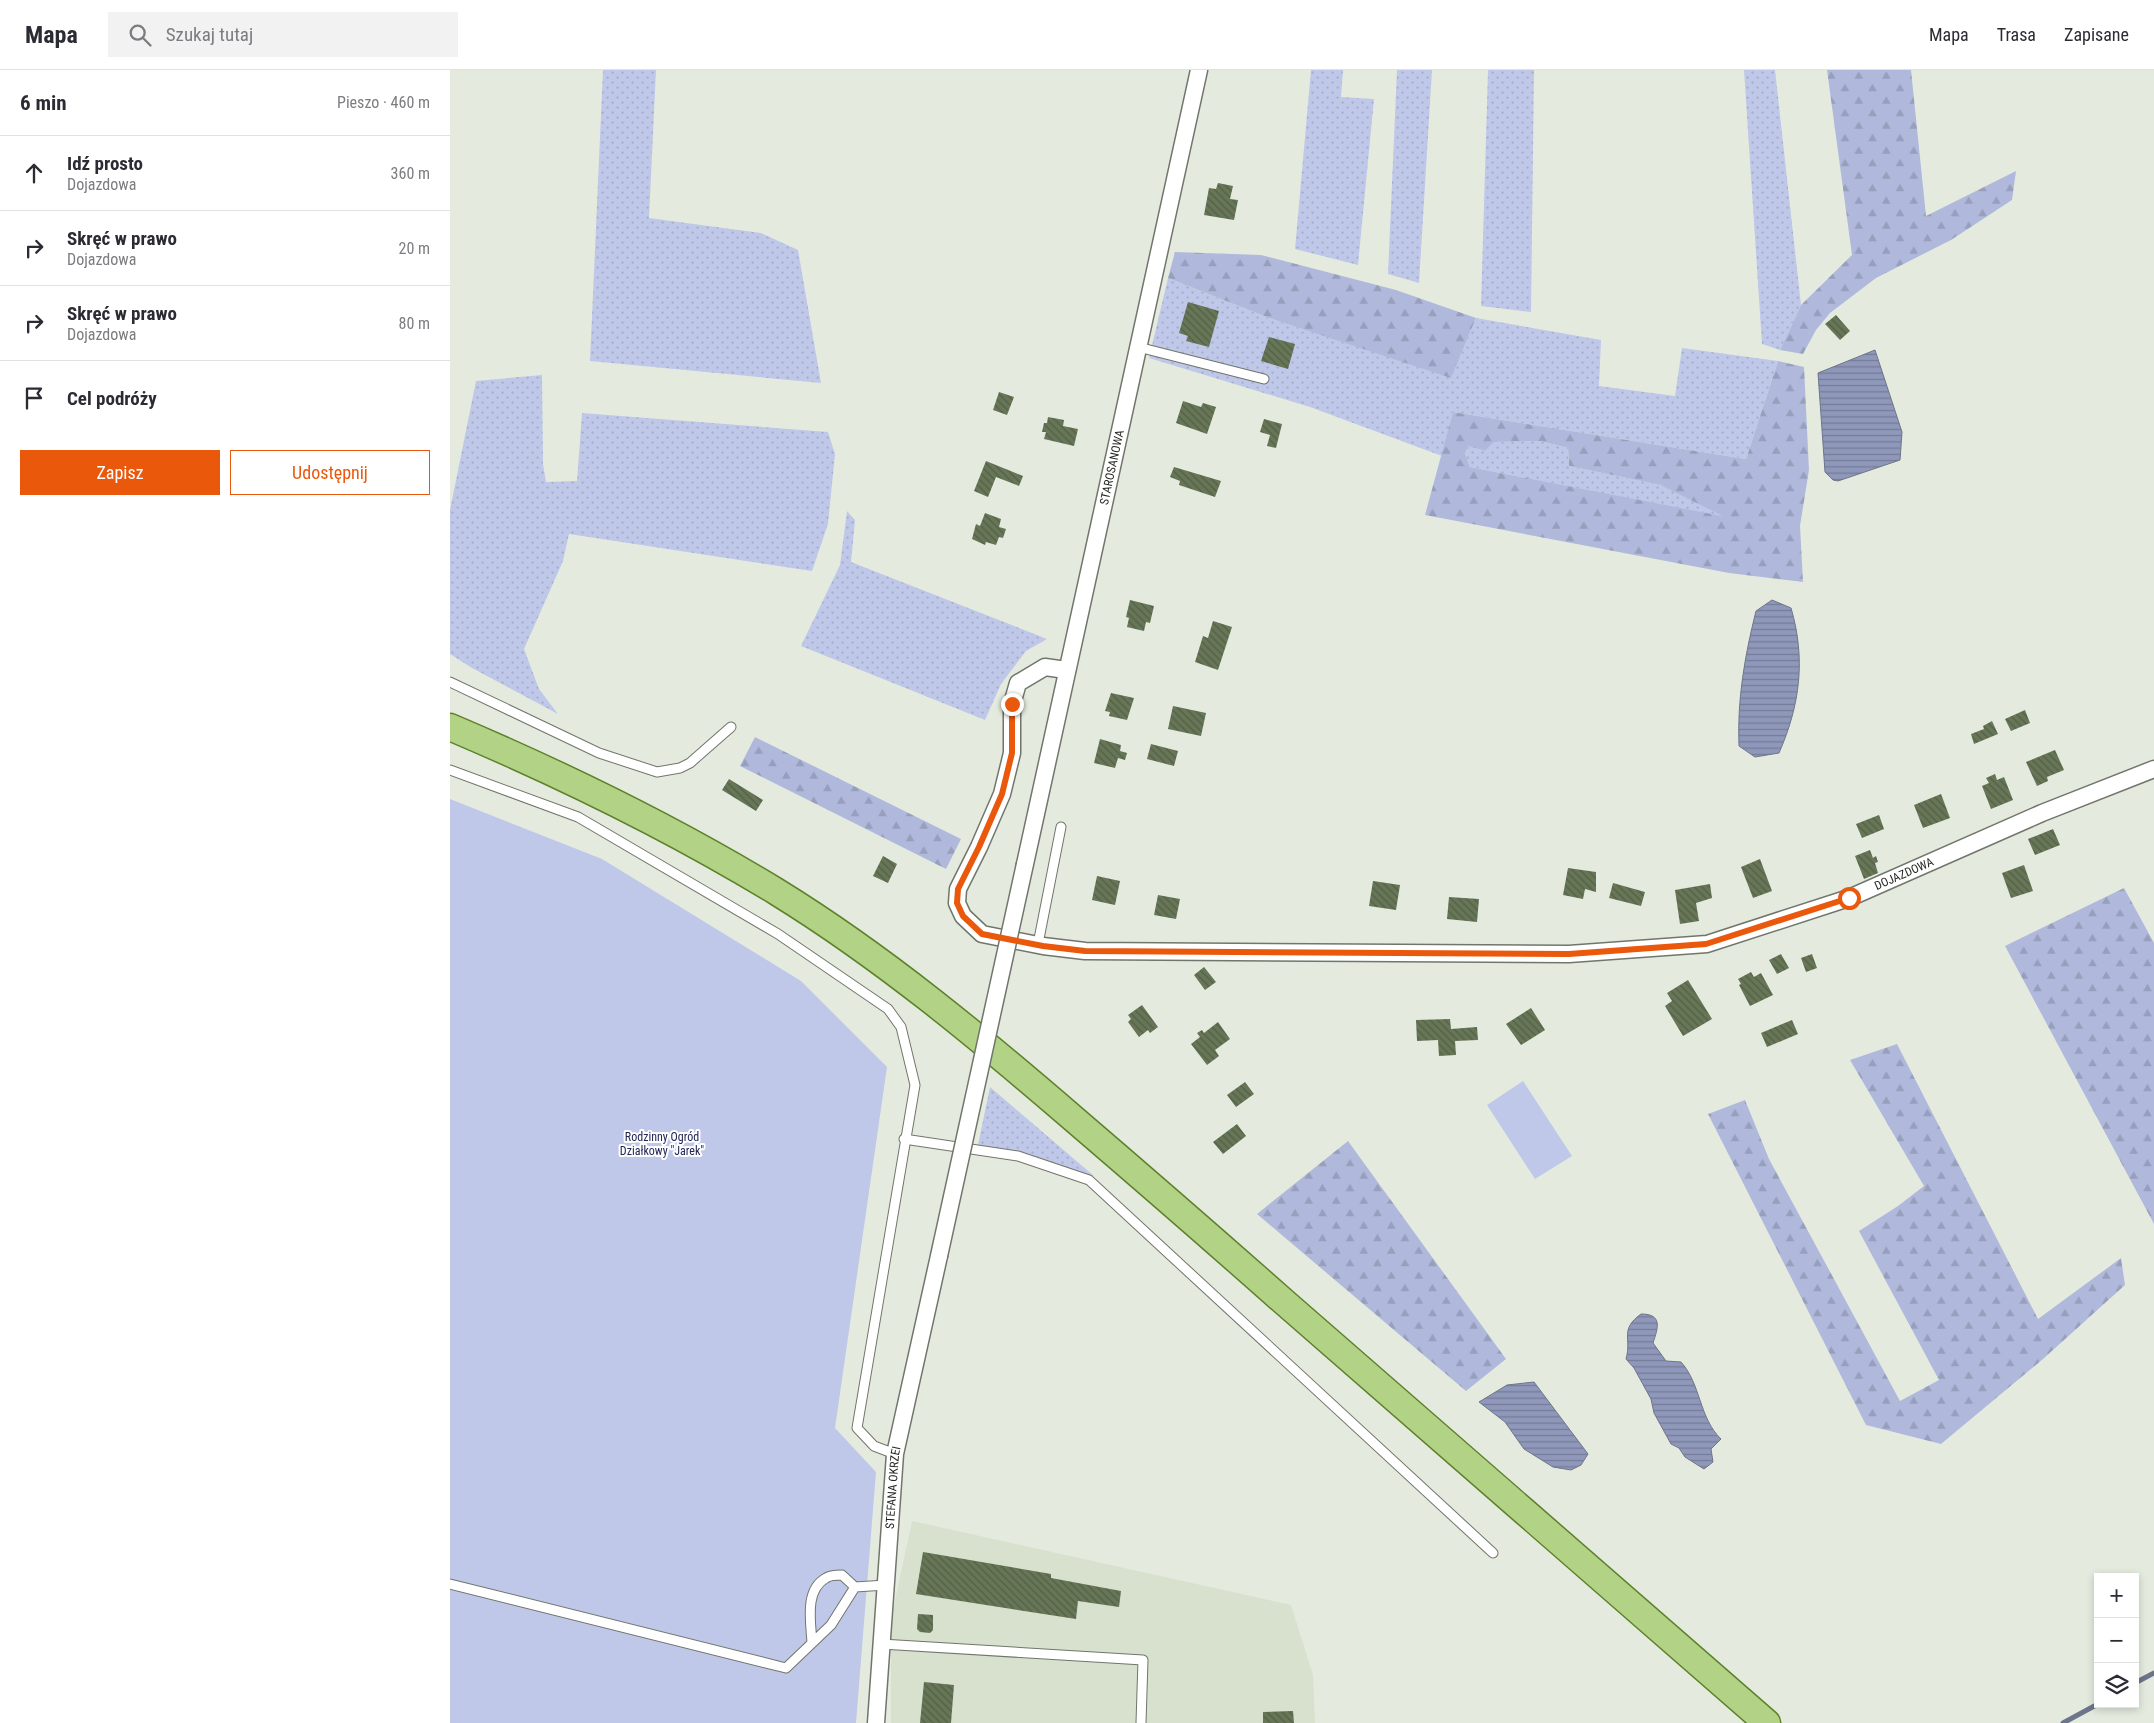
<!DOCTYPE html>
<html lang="pl">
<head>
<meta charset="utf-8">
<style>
  :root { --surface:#fff; --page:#f2f2f3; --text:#2b2b33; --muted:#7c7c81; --line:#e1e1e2; --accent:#ea580c }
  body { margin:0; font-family:"Roboto Condensed",sans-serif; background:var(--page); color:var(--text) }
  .controls { position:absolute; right:15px; bottom:15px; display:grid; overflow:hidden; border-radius:0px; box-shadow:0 2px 8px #0003 }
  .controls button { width:45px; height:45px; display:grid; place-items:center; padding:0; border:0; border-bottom:1px solid var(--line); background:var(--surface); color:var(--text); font:25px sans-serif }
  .stop { position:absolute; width:15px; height:15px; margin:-11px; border:4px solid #ea580c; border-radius:50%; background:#fff }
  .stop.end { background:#ea580c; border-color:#fff; box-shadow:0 1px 5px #0008 }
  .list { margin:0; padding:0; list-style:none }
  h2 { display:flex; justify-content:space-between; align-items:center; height:65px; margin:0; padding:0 20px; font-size:21px }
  h2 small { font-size:16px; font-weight:400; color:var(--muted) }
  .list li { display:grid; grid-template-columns:32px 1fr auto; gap:15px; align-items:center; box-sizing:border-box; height:75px; padding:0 20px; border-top:1px solid var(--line) }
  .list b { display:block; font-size:19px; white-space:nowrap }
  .list p { margin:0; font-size:16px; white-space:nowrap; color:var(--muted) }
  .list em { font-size:16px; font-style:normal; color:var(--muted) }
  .actions { display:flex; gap:10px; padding:15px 20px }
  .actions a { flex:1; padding:11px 0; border:1px solid var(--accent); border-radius:0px; text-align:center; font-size:18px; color:var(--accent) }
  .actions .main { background:var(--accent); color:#fff }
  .icon { flex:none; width:28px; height:28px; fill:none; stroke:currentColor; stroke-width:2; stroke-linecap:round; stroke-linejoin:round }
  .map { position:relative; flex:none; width:1704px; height:1653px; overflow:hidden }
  header { display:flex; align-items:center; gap:30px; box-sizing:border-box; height:70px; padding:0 25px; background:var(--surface); border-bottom:1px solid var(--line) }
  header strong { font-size:24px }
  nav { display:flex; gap:28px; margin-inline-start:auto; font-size:18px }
  .search { width:350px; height:45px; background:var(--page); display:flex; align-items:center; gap:12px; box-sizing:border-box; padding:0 18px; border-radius:0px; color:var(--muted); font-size:19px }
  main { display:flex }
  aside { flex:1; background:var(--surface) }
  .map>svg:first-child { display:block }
  .built { fill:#d7e1ce }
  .grass { fill:url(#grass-dots) }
  .forest { fill:url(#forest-firs); fill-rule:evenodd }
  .garden { fill:#bfc8e9 }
  .water { fill:url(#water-rules); stroke:#6d758b }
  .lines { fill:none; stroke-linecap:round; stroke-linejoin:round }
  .stream { stroke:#6d758b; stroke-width:5 }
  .building { fill:url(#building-back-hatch) }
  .service-casing { stroke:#70766b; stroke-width:11 }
  .minor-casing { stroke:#70766b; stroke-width:19 }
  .primary-casing { stroke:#5d812b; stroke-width:29 }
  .service { stroke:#fff; stroke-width:9 }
  .minor { stroke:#fff; stroke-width:16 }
  .primary { stroke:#b2d285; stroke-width:26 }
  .minor-bridge-casing { stroke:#70766b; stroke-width:19; stroke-linecap:butt }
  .minor-bridge { stroke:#fff; stroke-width:16 }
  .route { stroke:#ea580c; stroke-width:6 }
  .labels { text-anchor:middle; stroke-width:4; stroke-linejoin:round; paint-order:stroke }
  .street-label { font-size:12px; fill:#1f221d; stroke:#fff }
  .park-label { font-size:12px; fill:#202653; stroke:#fff }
</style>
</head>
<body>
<header>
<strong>Mapa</strong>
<div class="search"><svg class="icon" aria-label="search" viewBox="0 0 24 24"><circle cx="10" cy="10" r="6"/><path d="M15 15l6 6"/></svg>Szukaj tutaj</div>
<nav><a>Mapa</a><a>Trasa</a><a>Zapisane</a></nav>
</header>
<main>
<aside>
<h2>6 min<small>Pieszo · 460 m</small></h2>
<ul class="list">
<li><svg class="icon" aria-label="ahead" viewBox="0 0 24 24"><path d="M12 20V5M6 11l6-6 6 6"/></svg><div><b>Idź prosto</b><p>Dojazdowa</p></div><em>360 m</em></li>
<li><svg class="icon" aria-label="right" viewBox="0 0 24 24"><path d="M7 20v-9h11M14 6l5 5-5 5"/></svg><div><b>Skręć w prawo</b><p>Dojazdowa</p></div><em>20 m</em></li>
<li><svg class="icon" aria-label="right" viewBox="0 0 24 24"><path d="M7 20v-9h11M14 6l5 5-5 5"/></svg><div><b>Skręć w prawo</b><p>Dojazdowa</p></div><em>80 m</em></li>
<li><svg class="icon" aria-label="arrive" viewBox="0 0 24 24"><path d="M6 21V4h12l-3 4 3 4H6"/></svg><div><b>Cel podróży</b></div></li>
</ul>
<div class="actions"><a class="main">Zapisz</a><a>Udostępnij</a></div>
</aside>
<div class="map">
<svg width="1704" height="1653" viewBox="0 0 1704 1653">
  <defs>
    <pattern id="grass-dots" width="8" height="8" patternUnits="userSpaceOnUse" patternTransform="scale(1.25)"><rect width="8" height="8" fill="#bfc8e9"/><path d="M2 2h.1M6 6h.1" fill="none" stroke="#a4acc7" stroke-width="1.8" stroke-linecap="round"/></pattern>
    <pattern id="forest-firs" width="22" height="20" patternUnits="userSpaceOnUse" patternTransform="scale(1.25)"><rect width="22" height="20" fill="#b0b9dc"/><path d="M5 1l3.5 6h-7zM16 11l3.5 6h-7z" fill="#979fbc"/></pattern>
    <pattern id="water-rules" width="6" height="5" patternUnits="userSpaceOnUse" patternTransform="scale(1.25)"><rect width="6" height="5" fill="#8f98ba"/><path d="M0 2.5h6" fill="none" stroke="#747c97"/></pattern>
    <pattern id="building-back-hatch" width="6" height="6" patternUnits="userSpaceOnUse" patternTransform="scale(1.25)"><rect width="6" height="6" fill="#667656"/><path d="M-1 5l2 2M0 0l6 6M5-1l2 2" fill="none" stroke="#536047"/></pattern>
  </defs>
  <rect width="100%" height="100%" fill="#e4ebde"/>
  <!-- built -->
  <path class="built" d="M 462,1451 L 841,1535 L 863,1605 L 865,1653 L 441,1653 L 441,1549 Z"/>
  <!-- grass -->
  <path class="grass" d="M 153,0 L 206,0 L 199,148 L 311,163 L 348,180 L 371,313 L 140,291 Z
    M 861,0 L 893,0 L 891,27 L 924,29 L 908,195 L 845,179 Z
    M 947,0 L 982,0 L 969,213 L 938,204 Z
    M 1038,0 L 1084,0 L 1081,242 L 1031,236 Z
    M 1294,0 L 1325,0 L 1351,235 L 1330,280 L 1312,274 Z
    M 718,208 L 819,248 L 1001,307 L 1026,248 L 1151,270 L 1149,316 L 1225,326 L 1232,278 L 1328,291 L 1296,389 L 1003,342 L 992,386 L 860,337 L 699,288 Z
    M 92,305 L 93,394 L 96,412 L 127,411 L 132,343 L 378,362 L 385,384 L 378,454 L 362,501 L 119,464 L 113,491 L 74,579 L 89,619 L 108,644 L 22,598 L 0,584 L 0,440 L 26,311 Z
    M 1090,371 L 1118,378 L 1119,396 L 1212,415 L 1274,447 L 1020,397 L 1015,384 L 1018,376 L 1035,381 L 1044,372 Z
    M 397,441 L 405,450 L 401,492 L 597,569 L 576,581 L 551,614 L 535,650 L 351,576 L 390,495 Z
    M 540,1017 L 644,1106 L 627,1102 L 572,1082 L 528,1075 Z"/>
  <!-- forest -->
  <path class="forest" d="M 1377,0 L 1461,0 L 1476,146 L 1566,101 L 1562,130 L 1501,170 L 1426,208 L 1380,243 L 1366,260 L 1353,284 L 1330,280 L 1351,235 L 1402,185 Z
    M 725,182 L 811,185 L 946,220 L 1026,248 L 1001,308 L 819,248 L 718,208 Z
    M 1328,291 L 1354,297 L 1359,400 L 1350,456 L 1353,512 L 1279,503 L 975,445 L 1003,342 L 1296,389 ZM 1090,371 L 1118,378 L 1119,396 L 1211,415 L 1272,446 L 1020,397 L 1015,384 L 1018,376 L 1035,381 L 1044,372 Z
    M 305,667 L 511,769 L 496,799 L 290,696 Z
    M 1674,818 L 1704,873 L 1704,1154 L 1555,876 Z
    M 1447,974 L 1588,1249 L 1671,1188 L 1675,1215 L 1593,1289 L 1491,1374 L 1416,1355 L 1258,1044 L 1295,1030 L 1319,1089 L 1450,1331 L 1489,1310 L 1409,1161 L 1448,1136 L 1474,1116 L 1400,990 Z
    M 898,1071 L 1056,1289 L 1016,1321 L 807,1144 Z"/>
  <!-- garden -->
  <path class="garden" d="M 0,729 L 152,789 L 351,911 L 437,997 L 385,1358 L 426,1402 L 406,1653 L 0,1653 Z
    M 1073,1011 L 1122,1086 L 1085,1109 L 1037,1035 Z"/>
  <!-- water -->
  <path class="water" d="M 1425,280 L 1452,362 L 1450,390 L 1388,411 L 1383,410 L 1375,402 L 1368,303 Z
    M 1322,530 L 1341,538 C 1356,589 1350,635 1329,683 L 1305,687 L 1289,676 C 1287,629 1295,585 1306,541 Z
    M 1191,1244 C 1213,1244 1208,1258 1203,1273 L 1216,1291 L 1231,1292 C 1251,1314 1249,1348 1271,1369 L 1261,1379 L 1263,1392 L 1254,1399 L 1235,1387 L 1229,1378 L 1221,1374 L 1204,1343 L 1201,1329 L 1184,1298 L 1176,1289 C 1182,1268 1169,1260 1191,1244 Z
    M 1084,1312 L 1138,1384 L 1131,1395 L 1121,1400 L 1103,1397 L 1074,1379 L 1055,1352 L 1029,1332 L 1057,1315 Z"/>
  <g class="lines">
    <!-- stream -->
    <path class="stream" d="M 1685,1613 L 1704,1603
      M 1613,1653 L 1648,1634"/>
  </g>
  <!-- building -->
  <path class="building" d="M 768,113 L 783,116 L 780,129 L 788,130 L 784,150 L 754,145 L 759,118 L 766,119 Z
    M 738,232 L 769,241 L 759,277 L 736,271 L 738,266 L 729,263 Z
    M 1386,245 L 1400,261 L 1390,270 L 1375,254 Z
    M 819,267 L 845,274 L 838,299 L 811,291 Z
    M 549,322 L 564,327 L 557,345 L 543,340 Z
    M 733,331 L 751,337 L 753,333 L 766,337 L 757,364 L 726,353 Z
    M 598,347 L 614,350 L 613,356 L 628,359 L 624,376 L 594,369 L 596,362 L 592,362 L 594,353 L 597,353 Z
    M 814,349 L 832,354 L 826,378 L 817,376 L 820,365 L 810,362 Z
    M 536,391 L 573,406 L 569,416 L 546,407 L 538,427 L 524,421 Z
    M 724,397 L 771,411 L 765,427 L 729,415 L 730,411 L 720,407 Z
    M 535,443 L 551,449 L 549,457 L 556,459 L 553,468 L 549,467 L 546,475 L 536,472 L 535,475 L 522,469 L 526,454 L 530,456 Z
    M 680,530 L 704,536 L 700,553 L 696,552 L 694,561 L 677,557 L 679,548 L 676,547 Z
    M 763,551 L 782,557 L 768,600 L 745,592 L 753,566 L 758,568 Z
    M 661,623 L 684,628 L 677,650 L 659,646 L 660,642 L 655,641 Z
    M 723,636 L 756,643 L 751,666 L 718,659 Z
    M 1575,640 L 1580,653 L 1561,661 L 1555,649 Z
    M 1542,651 L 1548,664 L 1524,674 L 1521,664 L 1534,659 L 1533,656 Z
    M 650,669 L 671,675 L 670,681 L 677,683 L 675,690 L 668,688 L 665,698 L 644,693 Z
    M 701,674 L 728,681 L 724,696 L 697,689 Z
    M 1605,680 L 1614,700 L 1597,707 L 1598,711 L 1587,716 L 1576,692 Z
    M 1545,704 L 1547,710 L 1554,707 L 1563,730 L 1541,739 L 1532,716 L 1539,713 L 1536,708 Z
    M 279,709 L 313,730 L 306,741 L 272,720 Z
    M 1491,724 L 1500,748 L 1473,758 L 1464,735 Z
    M 1429,745 L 1434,759 L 1412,768 L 1406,754 Z
    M 1603,759 L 1610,775 L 1585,785 L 1578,769 Z
    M 1420,780 L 1423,788 L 1426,786 L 1428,792 L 1425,793 L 1428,803 L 1414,809 L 1405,786 Z
    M 433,786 L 447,794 L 438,813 L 423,806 Z
    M 1310,789 L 1322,821 L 1303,828 L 1291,797 Z
    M 1574,795 L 1583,821 L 1561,828 L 1552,803 Z
    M 1118,798 L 1146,802 L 1146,822 L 1135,819 L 1133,829 L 1113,825 Z
    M 647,806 L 670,811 L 665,835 L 642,830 Z
    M 923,811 L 950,815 L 946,840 L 919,836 Z
    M 1163,813 L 1195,822 L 1191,836 L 1159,828 Z
    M 1260,814 L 1262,828 L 1246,833 L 1249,851 L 1230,854 L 1225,820 Z
    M 708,825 L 730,829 L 726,849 L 704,845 Z
    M 999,827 L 1029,829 L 1027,852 L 997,849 Z
    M 1331,884 L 1339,898 L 1327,904 L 1319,890 Z
    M 1362,884 L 1367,898 L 1356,902 L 1351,888 Z
    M 754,897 L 766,912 L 755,920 L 744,905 Z
    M 1301,902 L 1304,907 L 1311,903 L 1323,925 L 1300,936 L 1289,915 L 1291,914 L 1288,909 Z
    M 1238,910 L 1262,949 L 1233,966 L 1215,936 L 1222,931 L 1217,923 Z
    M 692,935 L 708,957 L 700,963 L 698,960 L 689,967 L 678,952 L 681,949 L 678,945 Z
    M 1081,938 L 1095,960 L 1071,975 L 1056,954 Z
    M 1000,949 L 1001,959 L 1027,957 L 1028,970 L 1005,971 L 1006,985 L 989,986 L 988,970 L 967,971 L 966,950 Z
    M 1342,950 L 1348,964 L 1317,977 L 1311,963 Z
    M 768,952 L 780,969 L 765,980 L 769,986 L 757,995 L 741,974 L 750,967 L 747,963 L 752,960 L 754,963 Z
    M 795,1012 L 804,1024 L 786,1037 L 777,1025 Z
    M 787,1054 L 796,1066 L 773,1084 L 763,1072 Z
    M 473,1482 L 601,1504 L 601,1508 L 671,1521 L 669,1537 L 628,1531 L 626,1549 L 466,1524 Z
    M 468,1544 L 483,1545 L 483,1560 L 480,1563 L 470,1562 L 467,1559 Z
    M 474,1612 L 504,1615 L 501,1653 L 470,1653 Z
    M 843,1641 L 844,1653 L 813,1653 L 813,1642 Z"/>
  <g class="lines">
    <!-- service casing -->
    <g class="service-casing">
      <path id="service" d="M 688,277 L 814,309
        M 0,612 L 149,683 L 207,702 L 230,698 L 240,693 L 281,657
        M 0,700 L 128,747 L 328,864 L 438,939 L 451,957 L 465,1015 L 407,1358 L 424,1376 L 445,1384
        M 588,874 L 611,757
        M 454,1069 L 568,1086 L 639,1110 L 1043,1483
        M 0,1514 L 336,1598 L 381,1555 L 405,1517 L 436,1515
        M 362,1573 C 361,1553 354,1520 376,1508 C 380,1505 388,1505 392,1505 L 405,1517
        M 431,1574 L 693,1590 L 691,1653"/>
    </g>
    <!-- minor casing -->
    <g class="minor-casing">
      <g id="minor">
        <path id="s1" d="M 616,600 L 595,597 L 568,613 L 562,634 L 562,683 L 552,724 L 529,777 L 508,819 L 507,833 L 513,846 L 532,864 L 593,876 L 635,881 L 1119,884 L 1257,874 L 1399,828 L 1592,743 L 1704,699"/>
        <path id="s2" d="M 575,794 L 749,0"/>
        <path id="s3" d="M 426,1653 L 445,1384 L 489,1186"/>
      </g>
    </g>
    <!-- primary casing -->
    <g class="primary-casing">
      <path id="primary" d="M 0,657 C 113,705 222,758 327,822 C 434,888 531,969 625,1050 C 695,1110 764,1170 833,1231 C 994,1372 1156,1512 1317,1653"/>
    </g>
    <!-- service -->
    <use href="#service" class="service"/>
    <!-- minor -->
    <use href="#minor" class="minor"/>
    <!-- primary -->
    <use href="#primary" class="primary"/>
    <!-- minor-bridge casing -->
    <g class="minor-bridge-casing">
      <path id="minor-bridge" d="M 489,1186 L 575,794"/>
    </g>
    <!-- minor-bridge -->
    <use href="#minor-bridge" class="minor-bridge"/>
  </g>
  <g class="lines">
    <!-- route -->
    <path class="route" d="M 562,634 L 562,683 L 552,724 L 529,777 L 508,819 L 507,833 L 513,846 L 532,864 L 593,876 L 635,881 L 1119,884 L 1256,874 L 1399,828"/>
  </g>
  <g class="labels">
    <!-- street labels -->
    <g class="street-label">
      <text dy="4" stroke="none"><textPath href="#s2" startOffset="406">STAROSANOWA</textPath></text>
      <text dy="4" stroke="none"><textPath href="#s1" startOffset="1261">DOJAZDOWA</textPath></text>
      <text dy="4" stroke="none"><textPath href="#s3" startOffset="236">STEFANA OKRZEI</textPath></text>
    </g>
    <!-- park labels -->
    <g class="park-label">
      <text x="212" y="1071">Rodzinny Ogród<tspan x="212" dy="14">Działkowy "Jarek"</tspan></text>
    </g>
  </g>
</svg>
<div class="controls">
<button>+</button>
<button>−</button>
<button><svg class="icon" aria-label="layers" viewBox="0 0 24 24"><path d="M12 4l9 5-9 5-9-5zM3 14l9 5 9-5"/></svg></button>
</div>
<div class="stop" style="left:1399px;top:828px"></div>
<div class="stop end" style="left:562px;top:634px"></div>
</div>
</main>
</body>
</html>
